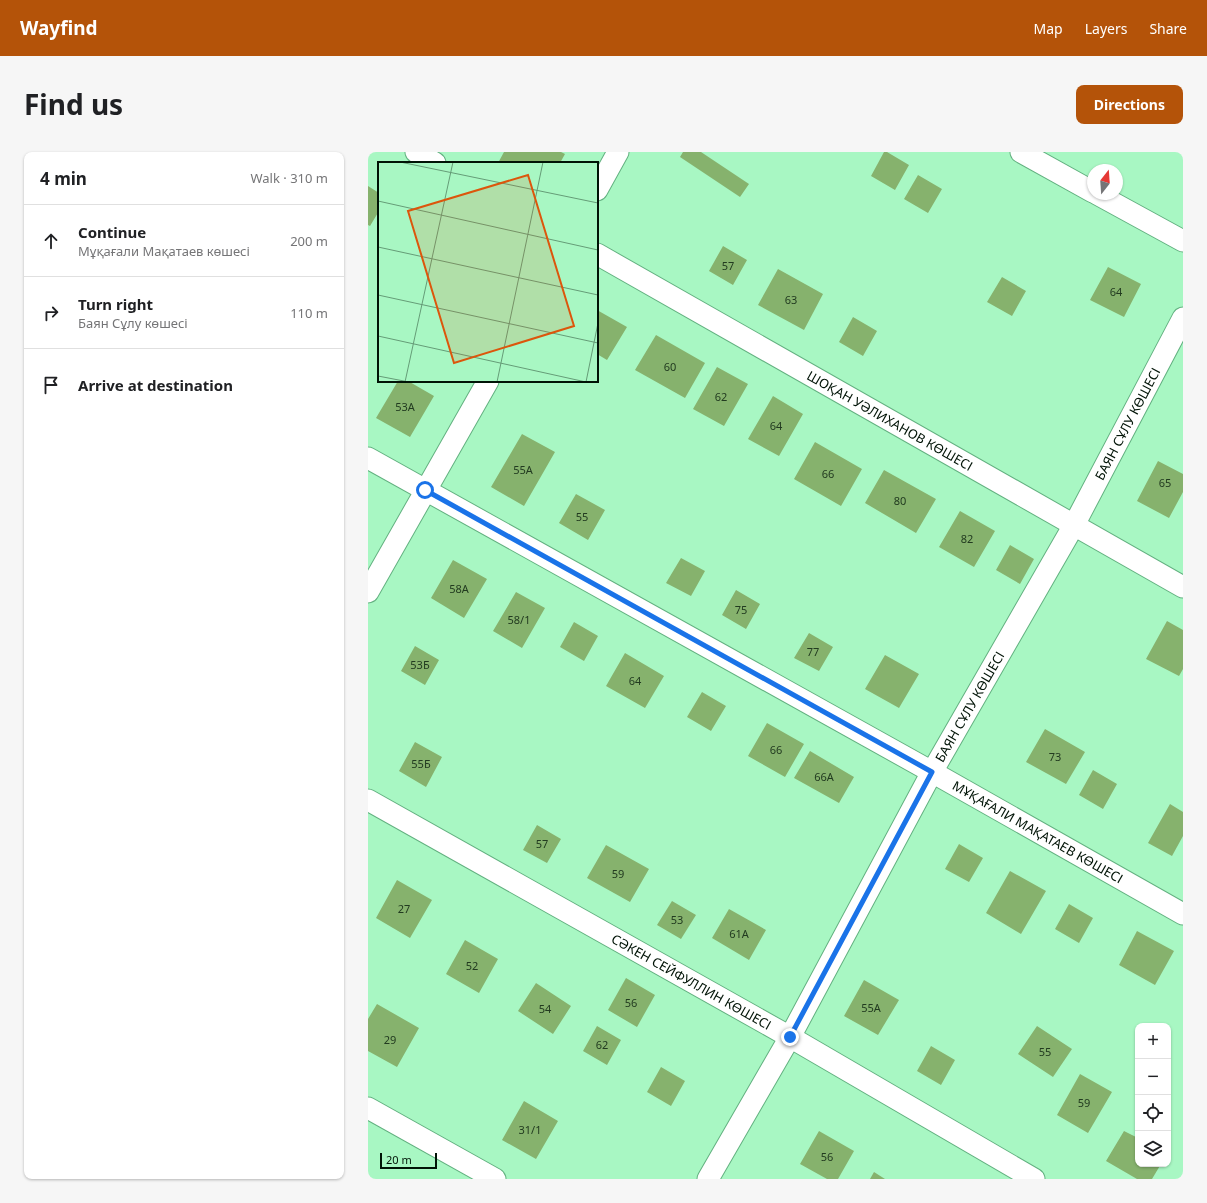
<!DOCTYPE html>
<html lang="en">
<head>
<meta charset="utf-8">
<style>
  :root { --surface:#fff; --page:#f6f6f6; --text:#202124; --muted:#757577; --line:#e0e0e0; --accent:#b45309 }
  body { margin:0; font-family:"Noto Sans",sans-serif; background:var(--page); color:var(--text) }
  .controls { position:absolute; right:12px; bottom:12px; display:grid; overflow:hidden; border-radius:8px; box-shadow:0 1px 3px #0004 }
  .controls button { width:36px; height:36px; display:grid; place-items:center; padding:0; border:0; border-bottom:1px solid var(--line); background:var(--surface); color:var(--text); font:20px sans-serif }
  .compass { position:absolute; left:719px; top:12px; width:36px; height:36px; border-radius:50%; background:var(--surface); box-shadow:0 1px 3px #0004; rotate:17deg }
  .scale { position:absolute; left:12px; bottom:10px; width:57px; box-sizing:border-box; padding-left:4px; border:2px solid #001306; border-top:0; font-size:11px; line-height:14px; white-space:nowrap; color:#001306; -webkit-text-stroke:3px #a8f7c3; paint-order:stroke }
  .stop { position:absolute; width:12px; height:12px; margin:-9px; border:3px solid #1a73e8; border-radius:50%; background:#fff }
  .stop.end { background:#1a73e8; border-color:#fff; box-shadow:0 1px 4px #0008 }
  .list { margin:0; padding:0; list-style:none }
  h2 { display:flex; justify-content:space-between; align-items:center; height:52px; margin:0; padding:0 16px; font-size:17px }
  h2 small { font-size:13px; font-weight:400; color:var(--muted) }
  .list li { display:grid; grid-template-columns:26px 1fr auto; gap:12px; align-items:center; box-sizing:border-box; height:72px; padding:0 16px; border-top:1px solid var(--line) }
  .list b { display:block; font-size:15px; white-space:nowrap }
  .list p { margin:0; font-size:13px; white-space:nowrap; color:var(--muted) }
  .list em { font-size:13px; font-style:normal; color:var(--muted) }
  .icon { flex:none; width:22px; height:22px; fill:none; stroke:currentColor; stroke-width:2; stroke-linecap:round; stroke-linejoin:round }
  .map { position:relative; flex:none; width:815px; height:1027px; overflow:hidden; border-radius:8px }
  header { display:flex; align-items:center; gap:24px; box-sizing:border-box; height:56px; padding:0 20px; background:var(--accent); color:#fff }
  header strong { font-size:19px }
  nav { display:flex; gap:22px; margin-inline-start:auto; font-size:14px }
  .intro { display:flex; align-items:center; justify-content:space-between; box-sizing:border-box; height:96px; padding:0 24px }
  h1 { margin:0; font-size:28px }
  .button { padding:10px 18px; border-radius:8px; background:var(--accent); color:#fff; font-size:14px; font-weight:700 }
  main { display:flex; gap:24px; padding:0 24px }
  aside { flex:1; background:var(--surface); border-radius:8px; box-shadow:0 1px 3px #0004 }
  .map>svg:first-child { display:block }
  .building { fill:#86b26d }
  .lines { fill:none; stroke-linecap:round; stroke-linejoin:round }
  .minor-casing { stroke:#63b180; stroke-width:23 }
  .minor { stroke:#fff; stroke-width:21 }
  .route { stroke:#1a73e8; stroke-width:5 }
  .labels { text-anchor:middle; stroke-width:3; stroke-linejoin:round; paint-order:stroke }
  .number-label { font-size:11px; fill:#223b20 }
  .street-label { font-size:13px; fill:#001306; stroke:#a8f7c3 }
  .inset-road { fill:none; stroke:#659c77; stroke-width:1 }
  .view { fill:#dc560c; fill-opacity:0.15; stroke:#dc560c; stroke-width:2 }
  .inset-edge { fill:none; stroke:#001306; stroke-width:2 }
</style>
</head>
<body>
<header>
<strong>Wayfind</strong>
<nav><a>Map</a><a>Layers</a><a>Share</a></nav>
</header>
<div class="intro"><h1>Find us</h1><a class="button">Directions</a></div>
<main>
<aside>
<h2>4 min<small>Walk · 310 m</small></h2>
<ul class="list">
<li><svg class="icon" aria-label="ahead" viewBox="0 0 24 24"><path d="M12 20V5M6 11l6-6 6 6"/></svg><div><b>Continue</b><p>Мұқағали Мақатаев көшесі</p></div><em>200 m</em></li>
<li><svg class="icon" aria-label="right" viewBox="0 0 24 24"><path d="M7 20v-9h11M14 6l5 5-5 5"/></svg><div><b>Turn right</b><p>Баян Сұлу көшесі</p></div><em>110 m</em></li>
<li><svg class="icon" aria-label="arrive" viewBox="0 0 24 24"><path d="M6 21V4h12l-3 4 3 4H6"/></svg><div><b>Arrive at destination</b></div></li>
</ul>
</aside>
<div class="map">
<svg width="815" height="1027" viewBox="0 0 815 1027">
  <rect width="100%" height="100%" fill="#a8f7c3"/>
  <!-- building -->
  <path class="building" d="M 136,0 L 193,0 L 197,2 L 192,11 L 130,11 Z
    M 315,0 L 333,0 L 381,32 L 372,45 L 312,5 Z
    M 516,0 L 519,0 L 541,13 L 527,38 L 503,24 Z
    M 550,23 L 574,37 L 560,61 L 536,47 Z
    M 0,34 L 11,41 L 11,59 L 2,74 L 0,73 Z
    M 355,94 L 379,108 L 365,133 L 341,119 Z
    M 740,115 L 773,132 L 756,165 L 722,148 Z
    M 410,117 L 455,142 L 436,178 L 390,153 Z
    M 634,125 L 658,139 L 644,164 L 619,150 Z
    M 229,158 L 259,175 L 239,208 L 229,202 Z
    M 485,165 L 509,179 L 495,204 L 471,190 Z
    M 288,183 L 337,211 L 317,246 L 267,218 Z
    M 349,215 L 380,232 L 356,274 L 325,257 Z
    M 30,229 L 40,229 L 66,244 L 42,285 L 8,266 Z
    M 405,244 L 435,262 L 411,304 L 380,287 Z
    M 154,282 L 187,300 L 156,354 L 123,335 Z
    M 447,290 L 494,317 L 473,354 L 426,327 Z
    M 790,309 L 815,322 L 815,340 L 801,366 L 769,349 Z
    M 516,318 L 568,347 L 548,381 L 497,351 Z
    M 208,342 L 237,358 L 220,388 L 191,371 Z
    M 592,359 L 627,379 L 606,415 L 571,395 Z
    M 642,393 L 666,407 L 652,432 L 628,418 Z
    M 313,406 L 337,419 L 323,444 L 298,431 Z
    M 85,408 L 119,427 L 96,466 L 63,446 Z
    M 368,438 L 392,452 L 378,477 L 354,463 Z
    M 148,440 L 177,456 L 154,496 L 125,479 Z
    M 799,469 L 815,478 L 815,517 L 811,524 L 778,507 Z
    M 206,470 L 230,484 L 216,509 L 192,495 Z
    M 441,481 L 465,495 L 451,519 L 426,506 Z
    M 47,494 L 71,508 L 57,533 L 33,519 Z
    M 257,501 L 296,524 L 277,556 L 238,534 Z
    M 517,503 L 551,522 L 531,556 L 497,537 Z
    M 334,540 L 358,554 L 343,579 L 319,565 Z
    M 399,571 L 436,592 L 417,625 L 380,604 Z
    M 677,577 L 717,600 L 698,632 L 658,610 Z
    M 47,590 L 74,605 L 58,635 L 31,619 Z
    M 442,599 L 486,625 L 471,651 L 426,626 Z
    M 725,618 L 749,632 L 735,657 L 711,643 Z
    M 802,652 L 815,660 L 815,684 L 804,704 L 780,691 Z
    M 169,673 L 193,687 L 179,711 L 155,698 Z
    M 591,692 L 615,706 L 601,730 L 577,717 Z
    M 238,693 L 281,717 L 262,750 L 219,726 Z
    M 642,719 L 678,739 L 653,782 L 618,761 Z
    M 29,728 L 64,748 L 42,786 L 8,766 Z
    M 304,749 L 328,763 L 313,787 L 289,773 Z
    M 701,752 L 725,766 L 711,791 L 687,777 Z
    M 361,757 L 398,778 L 381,808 L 344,786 Z
    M 769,779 L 806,799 L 787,833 L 751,813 Z
    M 97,788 L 130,807 L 111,841 L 78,822 Z
    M 258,826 L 287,843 L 269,875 L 240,858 Z
    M 496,828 L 531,848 L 510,883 L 476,864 Z
    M 168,831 L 203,854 L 185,882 L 150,859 Z
    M 9,852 L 51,876 L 29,915 L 0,899 L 0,867 Z
    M 229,874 L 253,888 L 239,913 L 215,899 Z
    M 669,874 L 704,897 L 685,925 L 650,902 Z
    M 563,894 L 587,908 L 573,933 L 549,919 Z
    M 293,915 L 317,929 L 303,954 L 279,940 Z
    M 712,922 L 744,940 L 720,981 L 689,963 Z
    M 156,949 L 190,969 L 168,1007 L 134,988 Z
    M 451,979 L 486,999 L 470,1027 L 459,1027 L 432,1012 Z
    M 756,979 L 770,986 L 770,1012 L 793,1012 L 784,1027 L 769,1027 L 738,1009 Z
    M 506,1020 L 517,1027 L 502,1027 Z"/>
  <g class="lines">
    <!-- minor casing -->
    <g class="minor-casing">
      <g id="minor">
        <path d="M 48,0 L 67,11"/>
        <path d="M 653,0 L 725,40"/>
        <path d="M 229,38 L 250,0"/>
        <path d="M 729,42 L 815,89"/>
        <path id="s1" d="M 229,102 L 815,435"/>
        <path id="s2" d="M 0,306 L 564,620 L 815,762"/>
        <path d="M 0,440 L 120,229"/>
        <path id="s3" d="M 0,648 L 422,885 L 666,1027"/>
        <path d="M 0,956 L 127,1027"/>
        <path id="s4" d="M 340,1027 L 422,885 L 564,620 L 706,373 L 815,166"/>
      </g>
    </g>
    <!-- minor -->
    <use href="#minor" class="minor"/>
  </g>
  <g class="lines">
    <!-- route -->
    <path class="route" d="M 57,338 L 564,620 L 422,885"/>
  </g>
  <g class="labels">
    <!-- number labels -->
    <g class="number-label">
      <text x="360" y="118">57</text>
      <text x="748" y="144">64</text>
      <text x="423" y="152">63</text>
      <text x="302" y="219">60</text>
      <text x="353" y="249">62</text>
      <text x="37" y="259">53А</text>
      <text x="408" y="278">64</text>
      <text x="155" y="322">55А</text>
      <text x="460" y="326">66</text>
      <text x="797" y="335">65</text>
      <text x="532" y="353">80</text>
      <text x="214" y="369">55</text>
      <text x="599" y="391">82</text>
      <text x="91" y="441">58А</text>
      <text x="373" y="462">75</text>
      <text x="151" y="472">58/1</text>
      <text x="445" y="504">77</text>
      <text x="52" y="517">53Б</text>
      <text x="267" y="533">64</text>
      <text x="408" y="602">66</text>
      <text x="687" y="609">73</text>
      <text x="53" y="616">55Б</text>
      <text x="456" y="629">66А</text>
      <text x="174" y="696">57</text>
      <text x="250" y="726">59</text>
      <text x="36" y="761">27</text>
      <text x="309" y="772">53</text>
      <text x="371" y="786">61А</text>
      <text x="104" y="818">52</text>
      <text x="263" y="855">56</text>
      <text x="503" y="860">55А</text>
      <text x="177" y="861">54</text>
      <text x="22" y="892">29</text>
      <text x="234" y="897">62</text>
      <text x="677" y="904">55</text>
      <text x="716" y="955">59</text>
      <text x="162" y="982">31/1</text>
      <text x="459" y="1009">56</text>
    </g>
    <!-- street labels -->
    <g class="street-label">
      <text dy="5" stroke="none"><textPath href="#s1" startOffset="337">ШОҚАН УӘЛИХАНОВ КӨШЕСІ</textPath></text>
      <text dy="5" stroke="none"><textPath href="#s4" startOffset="864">БАЯН СҰЛУ КӨШЕСІ</textPath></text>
      <text dy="5" stroke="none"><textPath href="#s4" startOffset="540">БАЯН СҰЛУ КӨШЕСІ</textPath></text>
      <text dy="5" stroke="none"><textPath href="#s2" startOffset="767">МҰҚАҒАЛИ МАҚАТАЕВ КӨШЕСІ</textPath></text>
      <text dy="5" stroke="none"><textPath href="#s3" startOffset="371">СӘКЕН СЕЙФУЛЛИН КӨШЕСІ</textPath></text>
    </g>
  </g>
  <!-- overview -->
  <g transform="translate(10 10)">
    <rect width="220" height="220" fill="#a8f7c3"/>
    <path class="inset-road" d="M 22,0 L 220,41M 0,39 L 220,88M 0,85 L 220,133M 0,133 L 220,181M 0,174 L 208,220M 0,214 L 31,220M 27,220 L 75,0M 119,220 L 165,0M 208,220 L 220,161"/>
    <path class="view" d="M 150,13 L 196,164 L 76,201 L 30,49 Z"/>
    <rect width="220" height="220" class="inset-edge"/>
  </g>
</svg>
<div class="controls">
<button>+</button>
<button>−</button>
<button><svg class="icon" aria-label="locate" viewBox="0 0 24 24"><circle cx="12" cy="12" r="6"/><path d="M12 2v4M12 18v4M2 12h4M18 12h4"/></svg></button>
<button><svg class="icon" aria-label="layers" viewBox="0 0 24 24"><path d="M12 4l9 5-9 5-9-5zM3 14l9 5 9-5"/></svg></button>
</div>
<svg class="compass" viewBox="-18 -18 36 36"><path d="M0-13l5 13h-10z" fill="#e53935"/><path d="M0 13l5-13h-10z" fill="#757577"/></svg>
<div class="scale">20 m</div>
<div class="stop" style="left:57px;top:338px"></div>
<div class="stop end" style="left:422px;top:885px"></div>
</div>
</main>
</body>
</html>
